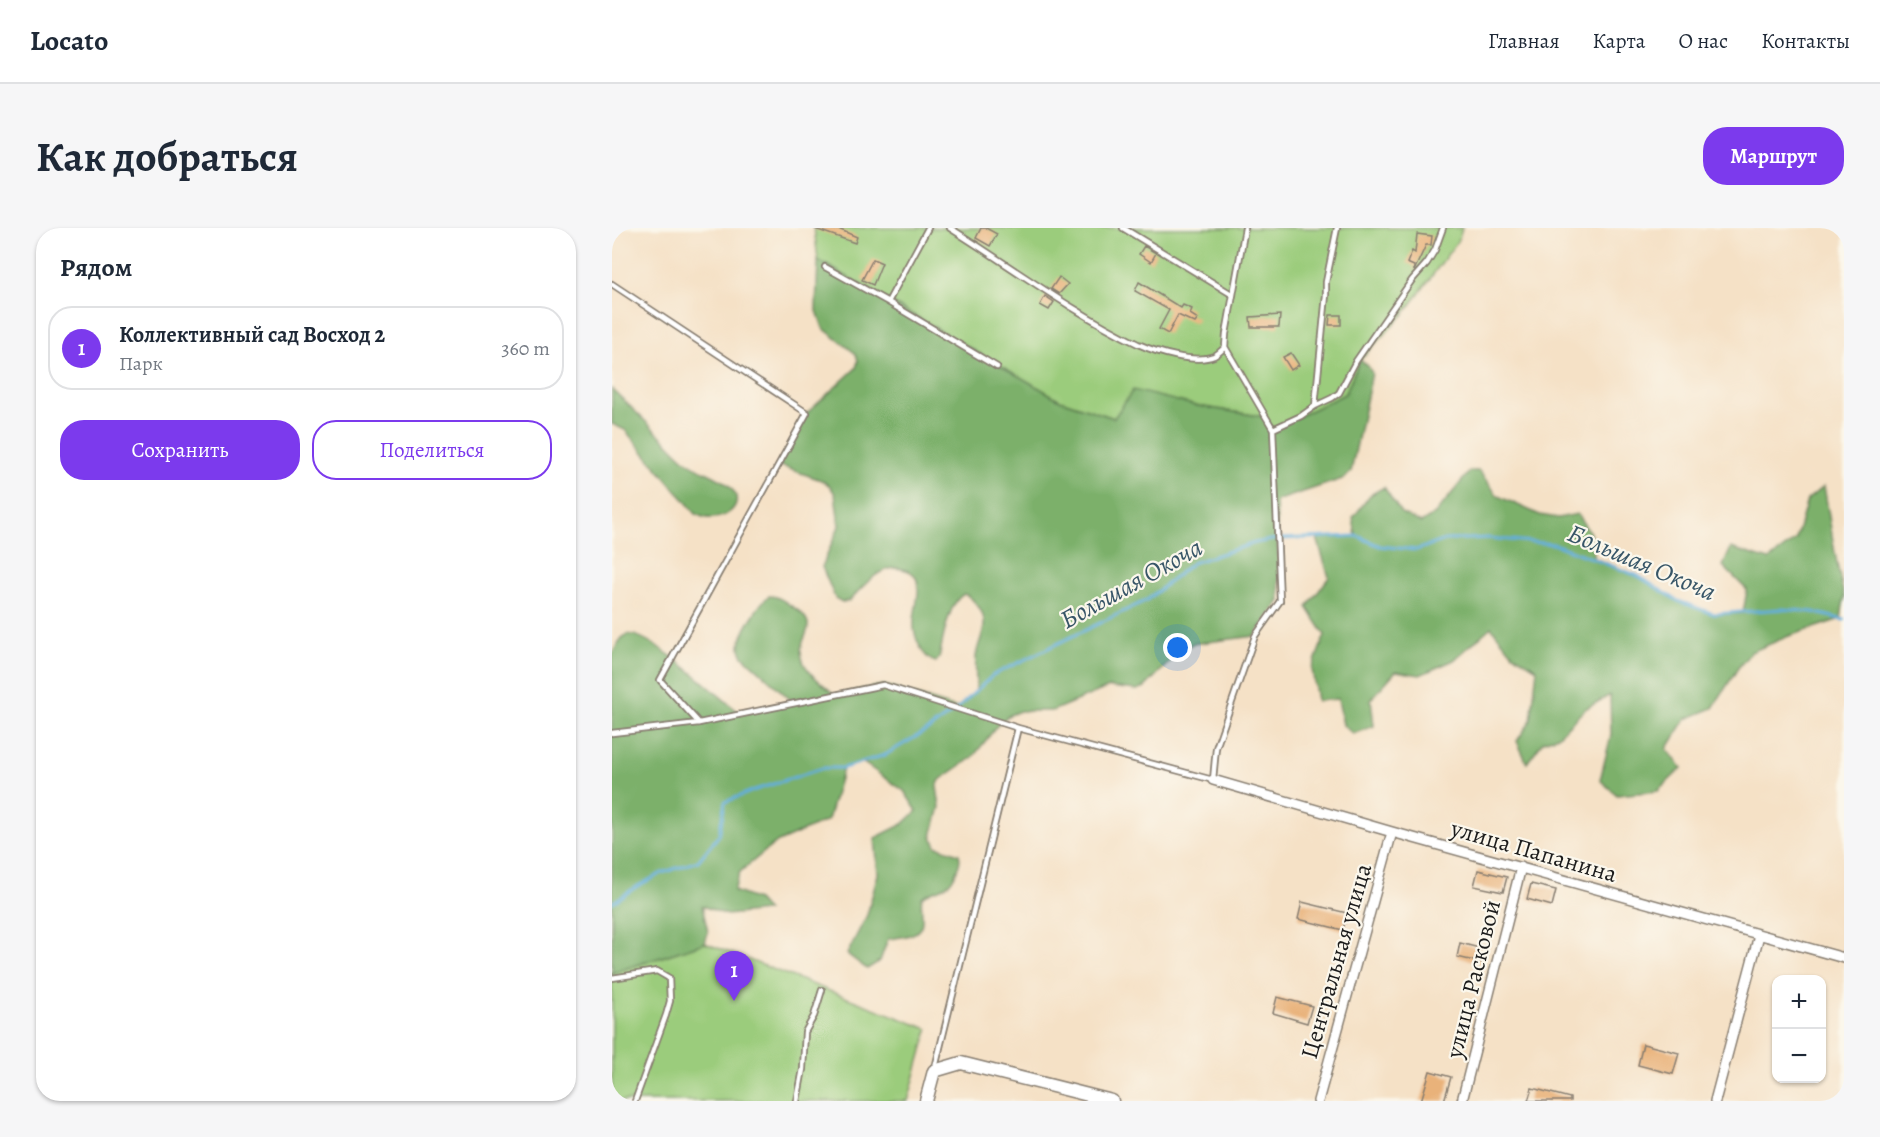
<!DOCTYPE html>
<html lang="ru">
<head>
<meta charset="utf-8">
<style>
  :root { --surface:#fff; --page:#f6f6f7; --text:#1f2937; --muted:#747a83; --line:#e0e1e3; --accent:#7c3aed }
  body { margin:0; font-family:Alegreya,serif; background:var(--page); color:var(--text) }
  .controls { position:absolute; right:18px; bottom:18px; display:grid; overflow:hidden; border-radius:12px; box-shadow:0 2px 4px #0004 }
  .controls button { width:54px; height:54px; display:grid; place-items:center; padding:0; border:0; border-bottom:2px solid var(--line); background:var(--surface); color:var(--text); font:30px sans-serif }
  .you { position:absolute; left:566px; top:420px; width:21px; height:21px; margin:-15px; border:4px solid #fff; border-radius:50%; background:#1a73e8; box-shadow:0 0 0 9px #1a73e833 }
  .badge { display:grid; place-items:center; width:39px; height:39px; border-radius:50%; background:var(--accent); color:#fff; font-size:20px; font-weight:700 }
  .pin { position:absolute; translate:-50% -50px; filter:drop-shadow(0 2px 3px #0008) }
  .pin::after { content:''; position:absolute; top:32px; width:21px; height:18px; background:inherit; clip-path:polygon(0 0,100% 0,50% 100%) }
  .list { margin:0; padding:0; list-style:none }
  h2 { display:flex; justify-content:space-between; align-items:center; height:78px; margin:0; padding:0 24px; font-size:26px }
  h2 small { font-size:20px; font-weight:400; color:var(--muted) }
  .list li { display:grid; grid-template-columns:39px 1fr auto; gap:18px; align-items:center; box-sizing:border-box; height:84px; margin:0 12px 12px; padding:0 12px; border:2px solid var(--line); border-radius:24px }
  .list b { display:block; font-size:22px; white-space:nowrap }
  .list p { margin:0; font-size:20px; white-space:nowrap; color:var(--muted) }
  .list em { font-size:20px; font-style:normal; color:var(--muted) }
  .actions { display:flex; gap:12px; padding:18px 24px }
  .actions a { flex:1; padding:14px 0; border:2px solid var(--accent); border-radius:24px; text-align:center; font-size:21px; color:var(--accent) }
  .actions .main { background:var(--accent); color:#fff }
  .map { position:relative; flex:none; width:1232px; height:873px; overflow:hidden; border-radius:24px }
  header { display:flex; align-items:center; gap:36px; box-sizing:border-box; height:84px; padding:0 30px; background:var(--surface); border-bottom:2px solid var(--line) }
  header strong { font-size:28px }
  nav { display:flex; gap:33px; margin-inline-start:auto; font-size:21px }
  .intro { display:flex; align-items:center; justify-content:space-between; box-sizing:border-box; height:144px; padding:0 36px }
  h1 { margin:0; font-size:42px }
  .button { padding:15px 27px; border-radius:24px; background:var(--accent); color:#fff; font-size:21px; font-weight:700 }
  main { display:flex; gap:36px; padding:0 36px }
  aside { flex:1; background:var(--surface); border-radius:24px; box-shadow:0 2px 4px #0004 }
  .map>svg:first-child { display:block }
  .green { fill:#9bcc7b; stroke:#5c744c; stroke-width:1.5 }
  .forest { fill:#7cb06b; stroke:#4c6644; stroke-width:1.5 }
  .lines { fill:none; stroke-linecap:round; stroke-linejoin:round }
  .stream { stroke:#62aedb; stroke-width:3 }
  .building { fill:#e9b27a }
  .service-casing { stroke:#887e71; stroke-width:8 }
  .minor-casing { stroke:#887e71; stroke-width:12 }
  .tertiary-casing { stroke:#887e71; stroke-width:15 }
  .service { stroke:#fff; stroke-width:4.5 }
  .minor { stroke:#fff; stroke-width:9 }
  .tertiary { stroke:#fff; stroke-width:12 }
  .labels { text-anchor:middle; stroke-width:4.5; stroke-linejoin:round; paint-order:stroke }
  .street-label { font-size:24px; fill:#1c1c1c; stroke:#fbf7ec }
  .water-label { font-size:26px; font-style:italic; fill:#385668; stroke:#fbf7ec }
</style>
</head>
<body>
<header>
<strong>Locato</strong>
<nav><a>Главная</a><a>Карта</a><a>О нас</a><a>Контакты</a></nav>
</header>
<div class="intro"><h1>Как добраться</h1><a class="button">Маршрут</a></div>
<main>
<aside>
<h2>Рядом<small></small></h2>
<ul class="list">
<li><span class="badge">1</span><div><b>Коллективный сад Восход 2</b><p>Парк</p></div><em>360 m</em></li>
</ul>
<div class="actions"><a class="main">Сохранить</a><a>Поделиться</a></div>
</aside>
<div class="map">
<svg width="1232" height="873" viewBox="0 0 1232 873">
  <rect width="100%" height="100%" fill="#fbf7ec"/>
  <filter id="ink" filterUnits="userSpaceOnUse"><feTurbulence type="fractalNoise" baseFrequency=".0167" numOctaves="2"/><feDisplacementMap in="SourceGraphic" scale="12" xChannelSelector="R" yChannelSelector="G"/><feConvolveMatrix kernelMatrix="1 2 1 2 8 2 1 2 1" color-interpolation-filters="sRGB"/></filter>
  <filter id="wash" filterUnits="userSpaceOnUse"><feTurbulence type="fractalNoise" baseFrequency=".008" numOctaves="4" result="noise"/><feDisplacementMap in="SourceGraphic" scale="24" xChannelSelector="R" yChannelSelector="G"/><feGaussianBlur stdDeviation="1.35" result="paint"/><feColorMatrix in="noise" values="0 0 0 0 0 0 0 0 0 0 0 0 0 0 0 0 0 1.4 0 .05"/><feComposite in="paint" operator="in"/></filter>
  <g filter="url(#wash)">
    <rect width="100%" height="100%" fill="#f5e1c6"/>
    <!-- green -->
    <path class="green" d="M 202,0 L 850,0 L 847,11 L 792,86 L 748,132 L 733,166 L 661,201 L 653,189 L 586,178 L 502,190 L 448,172 L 206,32 Z
      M 93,715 L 316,801 L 296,873 L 0,873 L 0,745 Z"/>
    <!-- forest -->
    <path class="forest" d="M 206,32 L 448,172 L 502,190 L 521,162 L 586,178 L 653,189 L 661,201 L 733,166 L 748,132 L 756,138 L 760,145 L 739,244 L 733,250 L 664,273 L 668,373 L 643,408 L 580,416 L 570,421 L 533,459 L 525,462 L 497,459 L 440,483 L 408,483 L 398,487 L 388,494 L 361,529 L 328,552 L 325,559 L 328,579 L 320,608 L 324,618 L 347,626 C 349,633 347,637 344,644 C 337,663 324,659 310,669 C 308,677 311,685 310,694 C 309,709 288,709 276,711 L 268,733 L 255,741 L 235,726 L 255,687 L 266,646 L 263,610 L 291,596 L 305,583 L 292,563 L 250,534 L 231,540 L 216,592 L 162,616 L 128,644 L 122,663 L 145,672 L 155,683 L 115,687 L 90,678 L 96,704 L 93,715 L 0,745 L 0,426 C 4,420 7,410 14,407 C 34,399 111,472 129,486 L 182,475 L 131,428 C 129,425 128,422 128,419 C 127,407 148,374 157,368 C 166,368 171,372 178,377 C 216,400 181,407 191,433 C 196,446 213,457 223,467 L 271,457 L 345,480 L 364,463 C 364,452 363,440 364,429 C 366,409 380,398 366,378 C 361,373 359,368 352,366 C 336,374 331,413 327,430 L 324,434 C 312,432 304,413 302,401 C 300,388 307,373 306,359 C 306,351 302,344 294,342 C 270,333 252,358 237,373 L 230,374 L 223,370 L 210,339 L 227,298 L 223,266 L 218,258 L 209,252 L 166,237 L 195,185 L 244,140 L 246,133 L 244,126 L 211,100 L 204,80 Z
      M 0,161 C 18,178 35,195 53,212 C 60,219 68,228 76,234 C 89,244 109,248 119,260 C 137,279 106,299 84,286 L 13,202 L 0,196 Z
      M 858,243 L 867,243 L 886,268 L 928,287 L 946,290 L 965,286 L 978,305 L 982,330 L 1026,348 L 1066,373 L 1102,386 L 1131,385 L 1135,362 L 1111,338 L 1119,320 L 1157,332 L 1184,311 L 1195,272 L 1212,258 L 1223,325 L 1232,369 L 1229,391 L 1177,408 L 1139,424 L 1126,440 L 1101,480 L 1074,491 L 1055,521 L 1070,540 L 1046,563 L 1005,567 L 988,552 L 999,507 L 998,467 L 973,481 L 946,508 L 931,513 L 915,535 L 905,513 L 919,492 L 925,441 L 901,426 L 879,399 L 842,432 L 808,447 L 784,443 L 759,471 L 762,498 L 741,506 L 731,497 L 726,471 L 705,473 L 700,441 L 713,407 L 695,379 L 717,349 L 705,310 L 744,308 L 741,290 L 758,267 L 772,259 L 789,285 L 809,295 L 823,286 Z"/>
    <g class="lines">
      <!-- stream -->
      <path class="stream" d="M 0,675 L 24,659 L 50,645 L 86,633 L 107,607 L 113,574 L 143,562 L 211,540 L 231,540 L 273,527 L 317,501 L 345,481 L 381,447 L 535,372 L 580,335 L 643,315 L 665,311 L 745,308 L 768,318 L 804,322 L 833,312 L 876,310 L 942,316 L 1026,348 L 1066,373 L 1102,386 L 1170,381 L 1201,384 L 1232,392"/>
    </g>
    <g id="blocks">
      <!-- building -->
      <path class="building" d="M 203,0 L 224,0 L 245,9 L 243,15 L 203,1 Z
        M 369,0 L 374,0 L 385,6 L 378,18 L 364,10 Z
        M 805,6 L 820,8 L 819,17 L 814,17 L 802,43 L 802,38 L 795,35 L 800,23 L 803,25 Z
        M 532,18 L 544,25 L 539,34 L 527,26 Z
        M 261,31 L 270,35 L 261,57 L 250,52 Z
        M 447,49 L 456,56 L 447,66 L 439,61 Z
        M 527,54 L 569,80 L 571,77 L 580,81 L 578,86 L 586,91 L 583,95 L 566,87 L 556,106 L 547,101 L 557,82 L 523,63 Z
        M 433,68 L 442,74 L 437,82 L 428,77 Z
        M 668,87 L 667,99 L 639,99 L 638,89 Z
        M 718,87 L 729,87 L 729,97 L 717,97 Z
        M 679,125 L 687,137 L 679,142 L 671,129 Z
        M 866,642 L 895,649 L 891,664 L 862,658 Z
        M 919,656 L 944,662 L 940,678 L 915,671 Z
        M 690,674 L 735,685 L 731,702 L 686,691 Z
        M 848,715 L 875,722 L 871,735 L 845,729 Z
        M 665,769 L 700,778 L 695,795 L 661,785 Z
        M 1031,816 L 1067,825 L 1061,846 L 1026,837 Z
        M 818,843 L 839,849 L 832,873 L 809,873 Z
        M 920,860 L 958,870 L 958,873 L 916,873 Z"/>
    </g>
  </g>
  <g filter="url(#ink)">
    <use href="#blocks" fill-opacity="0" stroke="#887e71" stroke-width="1.5"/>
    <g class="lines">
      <!-- service casing -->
      <g class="service-casing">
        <path id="service" d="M 338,0 C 400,39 460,84 526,116 C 544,124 582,136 602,128 C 606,126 610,122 613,119
          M 511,0 L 621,67
          M 213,39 L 276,74 L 385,139
          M 0,56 L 195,185 L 48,452 L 87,495
          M 276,74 L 316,0
          M 703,178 L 714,67 L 714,54 L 725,0
          M 661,201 L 689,188 L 703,178 L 720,170 L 727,165 L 744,133 L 800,52 L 815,35 L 823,22 L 831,0
          M 0,505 L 87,495 L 271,457 L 406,500
          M 0,750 L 45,743 L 57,750 L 58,773 L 54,787 L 23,873
          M 323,840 L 406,500 L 601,552 L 604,520 L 643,408 L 668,373 L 661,201 L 613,119 L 614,106 L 633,0
          M 185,873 L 191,841 L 193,804 L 202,788 L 210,762"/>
      </g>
      <!-- minor casing -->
      <g class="minor-casing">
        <path id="minor" d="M 601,552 L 780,604 L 1232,730
          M 706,873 L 780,604
          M 850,873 L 909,639
          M 1103,873 L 1147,707"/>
      </g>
      <!-- tertiary casing -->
      <g class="tertiary-casing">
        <path id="tertiary" d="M 314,873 L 322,843 L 349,835 L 500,873"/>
      </g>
      <!-- service -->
      <use href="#service" class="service"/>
      <!-- minor -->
      <use href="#minor" class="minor"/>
      <!-- tertiary -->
      <use href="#tertiary" class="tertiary"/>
    </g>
  </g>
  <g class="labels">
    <!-- street labels -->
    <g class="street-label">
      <text transform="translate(922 623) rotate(16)" y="8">улица Папанина</text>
      <text transform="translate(724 733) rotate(-74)" y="8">Центральная улица</text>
      <text transform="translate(861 751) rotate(-76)" y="8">улица Расковой</text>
    </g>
    <!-- water labels -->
    <g class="water-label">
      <text transform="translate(1030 334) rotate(23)" y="9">Большая Окоча</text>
      <text transform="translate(519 355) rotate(-29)" y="9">Большая Окоча</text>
    </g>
  </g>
</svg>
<div class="controls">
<button>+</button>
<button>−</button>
</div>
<div class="you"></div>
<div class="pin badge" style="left:122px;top:773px">1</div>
</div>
</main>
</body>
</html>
